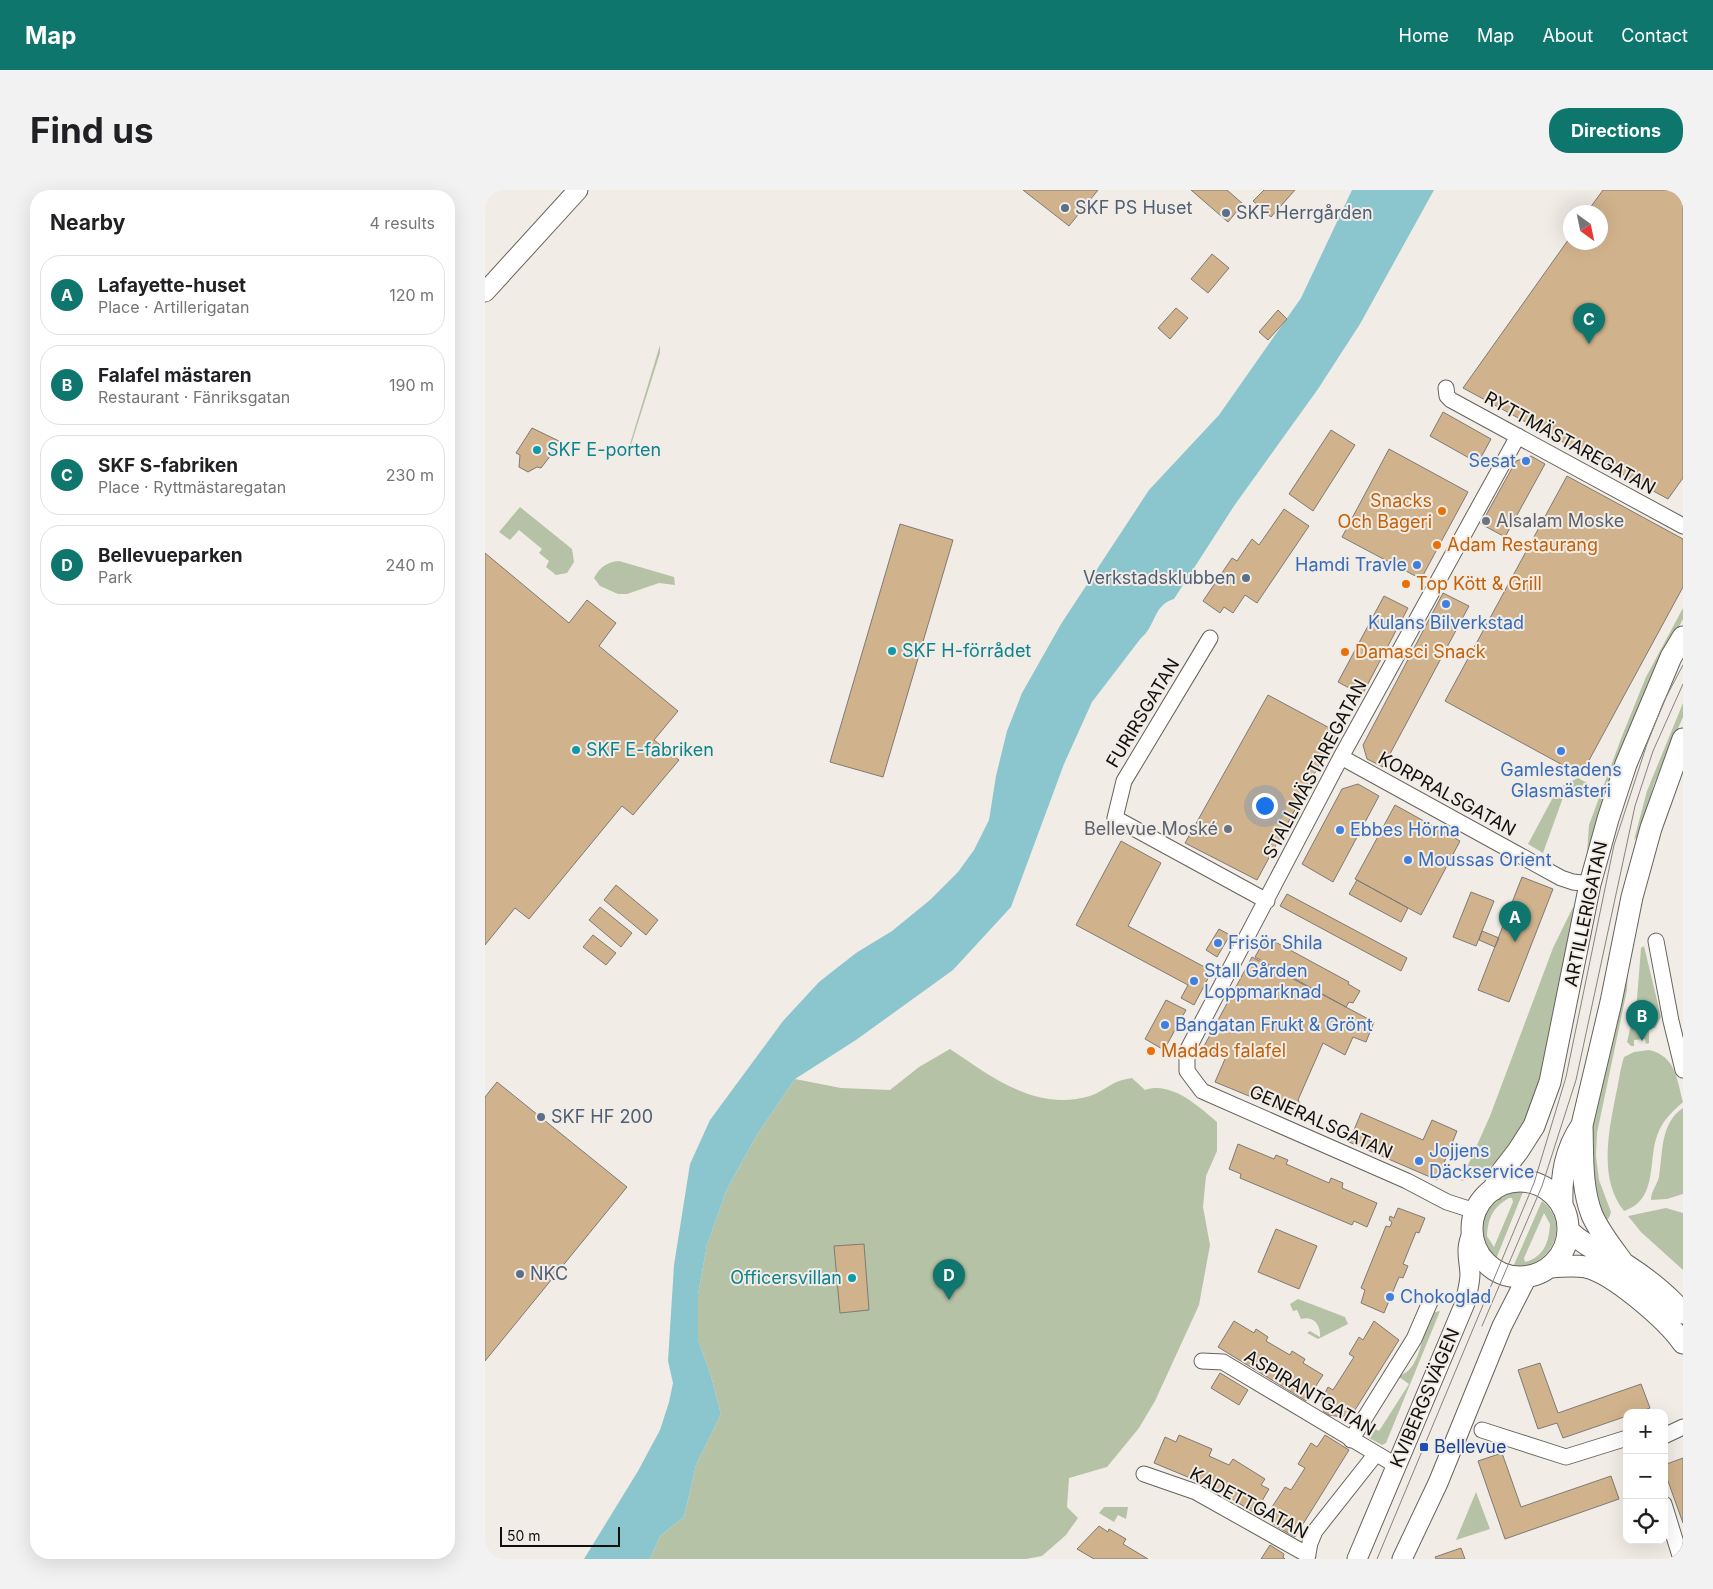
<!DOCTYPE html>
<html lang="en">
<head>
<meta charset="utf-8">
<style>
  :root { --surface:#fff; --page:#f2f2f2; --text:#202124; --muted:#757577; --line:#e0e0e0; --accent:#0f766e }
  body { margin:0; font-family:Inter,sans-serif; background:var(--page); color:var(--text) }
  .controls { position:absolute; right:15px; bottom:15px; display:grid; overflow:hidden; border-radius:10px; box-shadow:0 5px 20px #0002 }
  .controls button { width:45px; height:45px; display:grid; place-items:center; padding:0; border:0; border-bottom:1px solid var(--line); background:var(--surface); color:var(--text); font:25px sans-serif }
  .compass { position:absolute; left:1078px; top:15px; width:45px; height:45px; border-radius:50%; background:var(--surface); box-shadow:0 5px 20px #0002; rotate:147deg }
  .scale { position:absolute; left:15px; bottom:12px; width:120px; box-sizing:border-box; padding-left:5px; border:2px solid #11100d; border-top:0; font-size:14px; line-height:18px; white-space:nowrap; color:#11100d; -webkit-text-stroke:4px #f2ece6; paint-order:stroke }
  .you { position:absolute; left:779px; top:615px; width:18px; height:18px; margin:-12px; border:4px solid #fff; border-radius:50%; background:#1a73e8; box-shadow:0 0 0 8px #1a73e833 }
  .badge { display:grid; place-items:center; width:32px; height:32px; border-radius:50%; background:var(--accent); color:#fff; font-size:16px; font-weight:700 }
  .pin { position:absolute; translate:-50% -41px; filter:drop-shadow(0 1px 2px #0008) }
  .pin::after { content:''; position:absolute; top:26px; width:18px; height:15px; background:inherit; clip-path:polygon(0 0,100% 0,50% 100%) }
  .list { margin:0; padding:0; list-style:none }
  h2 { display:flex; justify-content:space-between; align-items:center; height:65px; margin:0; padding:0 20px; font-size:21px }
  h2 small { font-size:16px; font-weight:400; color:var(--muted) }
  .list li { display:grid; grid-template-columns:32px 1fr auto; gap:15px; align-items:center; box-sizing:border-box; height:80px; margin:0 10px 10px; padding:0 10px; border:1px solid var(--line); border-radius:20px }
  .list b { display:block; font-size:19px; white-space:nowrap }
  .list p { margin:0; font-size:16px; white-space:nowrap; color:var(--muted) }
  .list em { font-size:16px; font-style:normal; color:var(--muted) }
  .icon { flex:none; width:28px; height:28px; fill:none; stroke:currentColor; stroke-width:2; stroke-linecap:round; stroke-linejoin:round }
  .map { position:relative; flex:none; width:1198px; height:1369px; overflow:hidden; border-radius:20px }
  header { display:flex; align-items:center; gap:30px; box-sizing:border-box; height:70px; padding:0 25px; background:var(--accent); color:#fff }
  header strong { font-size:24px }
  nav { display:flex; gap:28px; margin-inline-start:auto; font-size:18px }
  .intro { display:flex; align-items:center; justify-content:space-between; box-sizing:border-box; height:120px; padding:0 30px }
  h1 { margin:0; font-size:35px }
  .button { padding:12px 22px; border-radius:20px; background:var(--accent); color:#fff; font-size:18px; font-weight:700 }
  main { display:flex; gap:30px; padding:0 30px }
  aside { flex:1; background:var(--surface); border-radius:20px; box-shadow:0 5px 20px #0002 }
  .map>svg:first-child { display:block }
  .green { fill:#b6c2a6; fill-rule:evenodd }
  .water { fill:#8bc6cf }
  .building { fill:#d0b28c; stroke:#7f7a74 }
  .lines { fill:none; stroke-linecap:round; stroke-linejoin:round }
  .minor-casing { stroke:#66625c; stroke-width:17 }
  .tertiary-casing { stroke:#66625c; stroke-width:21 }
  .secondary-casing { stroke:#66625c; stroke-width:23 }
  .minor { stroke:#fff; stroke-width:15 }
  .tertiary { stroke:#fff; stroke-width:19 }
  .secondary { stroke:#fff; stroke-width:21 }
  .tram { stroke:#86837e; stroke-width:1 }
  .service-dot { fill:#5c6f8a; stroke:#f2ece6; stroke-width:2 }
  .culture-dot { fill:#0f9aa8; stroke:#f2ece6; stroke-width:2 }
  .shop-dot { fill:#3f7fe0; stroke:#f2ece6; stroke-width:2 }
  .food-dot { fill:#e8710a; stroke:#f2ece6; stroke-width:2 }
  .worship-dot { fill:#6b7280; stroke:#f2ece6; stroke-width:2 }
  .transit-dot { fill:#1a4fb4; stroke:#f2ece6; stroke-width:2 }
  .labels { text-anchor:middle; stroke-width:4; stroke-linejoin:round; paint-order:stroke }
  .service-label { font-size:18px; fill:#4e5e75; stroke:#f2ece6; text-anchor:start }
  .street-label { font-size:18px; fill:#11100d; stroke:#f2ece6 }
  .culture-label { font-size:18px; fill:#0d838f; stroke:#f2ece6; text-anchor:start }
  .shop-label { font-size:18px; fill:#366cbe; stroke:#f2ece6; text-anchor:start }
  .food-label { font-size:18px; fill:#c56008; stroke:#f2ece6; text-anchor:start }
  .worship-label { font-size:18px; fill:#5b616d; stroke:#f2ece6; text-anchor:start }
  .transit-label { font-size:18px; fill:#164399; stroke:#f2ece6; text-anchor:start }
</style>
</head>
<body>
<header>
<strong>Map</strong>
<nav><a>Home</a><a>Map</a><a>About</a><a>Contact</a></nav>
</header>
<div class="intro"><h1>Find us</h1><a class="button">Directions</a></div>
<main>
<aside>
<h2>Nearby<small>4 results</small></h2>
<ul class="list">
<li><span class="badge">A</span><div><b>Lafayette-huset</b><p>Place · Artillerigatan</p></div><em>120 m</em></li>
<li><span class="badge">B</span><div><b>Falafel mästaren</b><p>Restaurant · Fänriksgatan</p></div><em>190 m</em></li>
<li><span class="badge">C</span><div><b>SKF S-fabriken</b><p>Place · Ryttmästaregatan</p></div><em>230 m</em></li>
<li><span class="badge">D</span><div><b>Bellevueparken</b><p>Park</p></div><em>240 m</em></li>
</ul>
</aside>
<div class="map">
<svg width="1198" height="1369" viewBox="0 0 1198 1369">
  <rect width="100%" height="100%" fill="#f2ece6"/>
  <!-- green -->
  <path class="green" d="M 175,155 L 175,163 L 145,258 L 145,254 Z
    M 35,317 L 87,359 L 89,372 L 82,383 L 71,385 L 61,377 L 64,371 L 54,363 L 57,359 L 34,340 L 25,350 L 14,342 Z
    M 134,371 L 189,387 L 190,395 L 174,393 L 142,404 L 133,404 L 115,396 L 109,388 C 115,377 122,372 134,371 Z
    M 1198,418 L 1198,429 L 1183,457 L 1102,663 L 1104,635 L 1137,546 L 1161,487 Z
    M 1198,513 L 1198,527 L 1169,594 L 1154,645 L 1149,650 L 1162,601 Z
    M 1093,588 L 1104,594 L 1080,602 L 1058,663 L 1043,654 L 1073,598 Z
    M 1088,717 L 1090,721 C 1082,755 1075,790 1068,825 C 1056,883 1044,973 976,991 L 1005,926 L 1068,758 Z
    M 1159,756 L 1176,827 L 1170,838 L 1164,839 L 1164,853 L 1161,854 L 1160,849 L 1149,850 L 1149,856 L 1146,856 L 1142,852 L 1152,809 L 1156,758 Z
    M 1143,773 L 1142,800 L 1112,943 L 1111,966 L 1114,990 L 1126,1022 L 1124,1028 L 1119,1033 L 1107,1009 L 1106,941 Z
    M 465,859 C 507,887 551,922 605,906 C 622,900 625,891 647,888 L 660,900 C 686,891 713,916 732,932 L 732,961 L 721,986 L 718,1017 L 725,1055 L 714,1115 L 670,1211 L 654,1238 L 622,1277 L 584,1288 L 582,1317 L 593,1328 L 581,1345 L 557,1366 L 541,1369 L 165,1369 L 175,1346 L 199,1327 L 211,1275 L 236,1224 L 226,1186 L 213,1149 L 213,1104 L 222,1055 L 242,999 L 273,943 L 310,889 L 356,898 L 405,900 L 434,877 Z
    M 1164,860 C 1191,866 1192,890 1198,912 C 1186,923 1177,931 1172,946 C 1163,971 1173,1010 1139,1021 C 1113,989 1124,940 1131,904 C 1134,892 1135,879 1139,867 L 1149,862 Z
    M 1198,918 L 1198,1004 L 1182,1009 L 1166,1010 C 1166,1001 1172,995 1174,987 C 1178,963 1175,933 1198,918 Z
    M 1030,1002 L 1038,1002 L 1011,1069 C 982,1048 999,1010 1030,1002 ZM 1024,1008 L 1027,1008 L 1028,1012 L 1009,1057 L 1002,1046 C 1003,1028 1008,1017 1024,1008 Z
    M 1057,1011 C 1088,1035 1065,1079 1028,1077 ZM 1059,1023 L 1065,1034 C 1064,1052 1059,1067 1040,1072 L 1039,1068 Z
    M 1181,1018 L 1198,1023 L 1198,1080 L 1156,1042 L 1143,1026 Z
    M 813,1109 L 860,1127 L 863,1134 L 833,1149 L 822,1143 L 825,1141 L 835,1147 C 836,1134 828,1126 816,1129 L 812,1120 L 808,1121 L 805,1114 Z
    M 955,1121 L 901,1253 L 897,1255 L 884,1248 L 880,1241 L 885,1236 L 894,1241 L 924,1194 L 914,1187 C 917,1184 921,1183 924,1180 C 938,1164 937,1141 946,1123 Z
    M 991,1302 L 1005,1339 L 971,1350 Z
    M 619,1317 L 643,1317 L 641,1329 L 633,1325 L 629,1332 L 614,1323 Z"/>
  <!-- water -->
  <path class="water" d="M 867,0 L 949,0 L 875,134 L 833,199 L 749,316 L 689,409 C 668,415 671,436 656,448 L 607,512 L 579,574 L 526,717 L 468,780 L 371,850 L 310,889 L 273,943 L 242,999 L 222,1055 L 213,1104 L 213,1149 L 226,1186 L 236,1224 L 211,1275 L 199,1327 L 175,1346 L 165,1369 L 99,1369 L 153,1281 L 175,1240 L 184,1212 L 188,1193 L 183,1171 L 189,1075 L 205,974 L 225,930 L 298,831 L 334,792 L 371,763 L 407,741 L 445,710 L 473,682 L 489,660 L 504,630 L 511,586 L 522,541 L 537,503 L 576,434 L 664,300 L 734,225 L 816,108 Z"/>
  <!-- building -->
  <path class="building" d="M 538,0 L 613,0 L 584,36 Z
    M 706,0 L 742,0 L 758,14 L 743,32 Z
    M 779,0 L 810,0 L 786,27 L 768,11 Z
    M 1118,0 L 1198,0 L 1198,288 L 1183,309 L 978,198 L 1086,46 L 1086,52 L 1116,52 L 1116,22 L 1102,22 Z
    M 727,64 L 744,78 L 723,103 L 706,89 Z
    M 691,118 L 703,128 L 685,149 L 673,138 Z
    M 793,120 L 802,129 L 783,150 L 774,142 Z
    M 958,222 L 1006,249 L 993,273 L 945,246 Z
    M 47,238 L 76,252 L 56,278 L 52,277 L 43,282 L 34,277 L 35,265 L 31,263 Z
    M 846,240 L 870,255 L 828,321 L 804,304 Z
    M 904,259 L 983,302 L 936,389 L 857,347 Z
    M 1046,266 L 1060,274 L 1020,347 L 996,334 L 1031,271 Z
    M 1082,286 L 1198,349 L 1198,397 L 1096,585 L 960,511 Z
    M 799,319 L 824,336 L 772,413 L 760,405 L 748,423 L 739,417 L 735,423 L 718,411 L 747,368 L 752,371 L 767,349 L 774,355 Z
    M 415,334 L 468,350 L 398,587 L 345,572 Z
    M 0,363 L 84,433 L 102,410 L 131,433 L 114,456 L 193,521 L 169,550 L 194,570 L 148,625 L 137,616 L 44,729 L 30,718 L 0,755 Z
    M 958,403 L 984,416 L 898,577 L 882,569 L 878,555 Z
    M 899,406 L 923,418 L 877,505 L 853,492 Z
    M 783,505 L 852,542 L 772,690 L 700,653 Z
    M 873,594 L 894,606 L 848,692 L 817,674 L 857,599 Z
    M 910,615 L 975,651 L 936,725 L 870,689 Z
    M 636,651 L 676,673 L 643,736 L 727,781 L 709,815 L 696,808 L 703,795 L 591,735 Z
    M 1037,687 L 1068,699 L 1024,812 L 993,800 Z
    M 872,690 L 923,718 L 916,732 L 864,704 Z
    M 131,695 L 173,730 L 161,745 L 119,710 Z
    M 986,702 L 1009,711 L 991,756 L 968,747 Z
    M 802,704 L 922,768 L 916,781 L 795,716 Z
    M 115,717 L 147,743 L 136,757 L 104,730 Z
    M 734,739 L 745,745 L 732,767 L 721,760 Z
    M 997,741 L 1014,748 L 1010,757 L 994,750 Z
    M 108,745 L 131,763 L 121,775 L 98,757 Z
    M 781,747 L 864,792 L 863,794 L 875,801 L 868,813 L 864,812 L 861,817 L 770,767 Z
    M 767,767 L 889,832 L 881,852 L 868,847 L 860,865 L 838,853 L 813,910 L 819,919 L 815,927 L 730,892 L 740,869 L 718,858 Z
    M 681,810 L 701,820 L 679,860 L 660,849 Z
    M 12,892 L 142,997 L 0,1171 L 0,907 Z
    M 876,923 L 938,950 L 947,930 L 972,941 L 952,990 L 864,952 Z
    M 753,954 L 789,969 L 791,965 L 803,970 L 801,974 L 844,993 L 846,988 L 858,993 L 857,998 L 892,1013 L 882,1037 L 869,1031 L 867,1035 L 755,988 L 756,984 L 744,979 Z
    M 913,1018 L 940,1028 L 934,1043 L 931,1042 L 918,1074 L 923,1076 L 918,1088 L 914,1087 L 899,1123 L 876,1113 L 880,1100 L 876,1098 L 901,1036 L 905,1037 L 907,1032 L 904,1030 L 905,1026 L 909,1028 Z
    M 791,1039 L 832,1056 L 814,1099 L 773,1082 Z
    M 379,1054 L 384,1120 L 355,1123 L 349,1056 Z
    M 749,1131 L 769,1143 L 771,1139 L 783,1147 L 781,1151 L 805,1165 L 807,1161 L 820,1169 L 818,1173 L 838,1185 L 821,1211 L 733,1157 Z
    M 889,1131 L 914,1150 L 870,1220 L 857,1227 L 844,1225 L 838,1221 L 843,1215 L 836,1211 L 843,1197 L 848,1200 L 869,1167 L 864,1164 L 874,1147 L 878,1150 Z
    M 1055,1173 L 1073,1223 L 1156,1194 L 1165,1218 L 1151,1223 L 1142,1223 L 1142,1226 L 1078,1248 L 1072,1233 L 1053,1239 L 1033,1180 Z
    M 735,1183 L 763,1200 L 754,1215 L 726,1198 Z
    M 694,1245 L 727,1259 L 724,1266 L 744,1275 L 748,1269 L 780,1289 L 776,1295 L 784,1299 L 770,1323 L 727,1297 L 669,1273 L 680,1247 L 691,1252 Z
    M 840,1245 L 864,1260 L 810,1347 L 786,1333 L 793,1321 L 787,1317 L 800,1297 L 806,1300 L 820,1278 L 813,1274 L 826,1253 L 832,1257 Z
    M 1017,1263 L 1036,1317 L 1126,1286 L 1134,1309 L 1020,1349 L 993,1271 Z
    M 1198,1268 L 1198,1333 L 1179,1280 L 1179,1275 Z
    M 614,1336 L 623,1342 L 624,1339 L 641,1349 L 638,1354 L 663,1369 L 609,1369 L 592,1359 Z
    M 785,1355 L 799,1364 L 798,1367 L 800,1369 L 776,1369 Z
    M 976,1358 L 980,1369 L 951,1369 L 950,1367 Z"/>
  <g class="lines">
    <!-- minor casing -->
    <g class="minor-casing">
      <path id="minor" d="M 961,198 L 962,206 L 966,210 L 1198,336
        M 725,448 L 639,591 L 630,628 L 782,711
        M 856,567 L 1076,688 L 1088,692 L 1105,694
        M 1171,751 L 1186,831 L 1198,880
        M 990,1021 L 962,1012 L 922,991 L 717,901 L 702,881 L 702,861 L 856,567 L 1033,246
        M 717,1171 L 738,1172 L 912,1276
        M 997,1240 L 1081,1267 L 1142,1248
        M 1179,1246 L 1198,1237
        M 866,1250 L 929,1149 L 945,1112
        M 659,1284 L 711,1302 L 823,1365
        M 1179,1314 L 1196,1369
        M 822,1369 L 825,1353 L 830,1341 L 890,1265"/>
    </g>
    <!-- tertiary casing -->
    <g class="tertiary-casing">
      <path id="tertiary" d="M 0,102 L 93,0
        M 872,1369 L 980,1113 C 982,1103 985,1093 985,1084 C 984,1068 980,1059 987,1044
        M 917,1369 L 953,1293 L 1017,1136 L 1042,1087"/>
    </g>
    <!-- secondary casing -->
    <g class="secondary-casing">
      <path id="secondary" d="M 1097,936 C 1098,965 1096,997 1107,1025 C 1115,1043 1128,1059 1139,1074
        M987 1039a48 48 0 1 1 96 0a48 48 0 1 1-96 0Z
        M 1008,1000 L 1016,983 L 1033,961 L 1049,936 L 1065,892 L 1105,694 L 1123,629 L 1141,574 L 1186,467 L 1198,447
        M 1077,1015 C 1076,985 1080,960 1097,935 L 1126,812 L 1147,707 L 1166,638 L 1198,549
        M 1084,1041 C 1103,1059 1119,1062 1141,1075 C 1161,1088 1182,1104 1198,1123
        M 1066,1077 C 1078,1076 1090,1075 1101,1077 C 1128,1083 1182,1130 1198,1153"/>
    </g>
    <!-- minor -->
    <use href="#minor" class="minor"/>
    <!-- tertiary -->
    <use href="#tertiary" class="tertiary"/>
    <!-- secondary -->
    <use href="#secondary" class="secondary"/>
    <!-- tram -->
    <path class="tram" d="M 997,1136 L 1057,996 L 1091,890 L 1150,616 L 1168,561 L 1198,494
      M 892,1369 L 1049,993 L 1081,887 L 1129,655 L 1162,554 L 1179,511 L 1198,475"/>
  </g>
  <!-- markers -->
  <g class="service-dot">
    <circle cx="580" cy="18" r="5"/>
    <circle cx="741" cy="23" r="5"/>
    <circle cx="761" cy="388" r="5"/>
    <circle cx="56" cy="927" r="5"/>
    <circle cx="35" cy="1084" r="5"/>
  </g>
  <g class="culture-dot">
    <circle cx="52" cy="260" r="5"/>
    <circle cx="407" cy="461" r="5"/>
    <circle cx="91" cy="560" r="5"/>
    <circle cx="367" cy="1088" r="5"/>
  </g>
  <g class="shop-dot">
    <circle cx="1041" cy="271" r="5"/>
    <circle cx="932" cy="375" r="5"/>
    <circle cx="961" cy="414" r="5"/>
    <circle cx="1076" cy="561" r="5"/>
    <circle cx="855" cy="640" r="5"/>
    <circle cx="923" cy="670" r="5"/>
    <circle cx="733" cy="753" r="5"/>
    <circle cx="709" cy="791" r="5"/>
    <circle cx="680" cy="835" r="5"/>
    <circle cx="934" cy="971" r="5"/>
    <circle cx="905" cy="1107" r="5"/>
  </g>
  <g class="food-dot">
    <circle cx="957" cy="321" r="5"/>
    <circle cx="952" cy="355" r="5"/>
    <circle cx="921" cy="394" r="5"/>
    <circle cx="860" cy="462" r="5"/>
    <circle cx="666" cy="861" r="5"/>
  </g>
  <g class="worship-dot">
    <circle cx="1001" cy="331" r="5"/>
    <circle cx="743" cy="639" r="5"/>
  </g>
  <rect class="transit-dot" x="934" y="1252" width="10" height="10" rx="2.5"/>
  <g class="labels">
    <!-- service labels -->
    <g class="service-label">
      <text x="590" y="24">SKF PS Huset</text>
      <text x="751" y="29">SKF Herrgården</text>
      <text x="751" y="394" text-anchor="end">Verkstadsklubben</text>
      <text x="66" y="933">SKF HF 200</text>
      <text x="45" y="1090">NKC</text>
    </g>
    <!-- street labels -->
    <g class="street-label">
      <text transform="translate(1085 253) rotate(29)" y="6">RYTTMÄSTAREGATAN</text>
      <text transform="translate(658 523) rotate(-59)" y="6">FURIRSGATAN</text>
      <text transform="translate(830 579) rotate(-62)" y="6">STALLMÄSTAREGATAN</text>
      <text transform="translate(962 604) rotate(29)" y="6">KORPRALSGATAN</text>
      <text transform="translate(1101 724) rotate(-78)" y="6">ARTILLERIGATAN</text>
      <text transform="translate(836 932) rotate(24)" y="6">GENERALSGATAN</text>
      <text transform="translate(825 1203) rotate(31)" y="6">ASPIRANTGATAN</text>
      <text transform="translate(940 1208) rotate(-67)" y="6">KVIBERGSVÄGEN</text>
      <text transform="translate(764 1313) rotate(28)" y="6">KADETTGATAN</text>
    </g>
    <!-- culture labels -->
    <g class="culture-label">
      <text x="62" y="266">SKF E-porten</text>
      <text x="417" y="467">SKF H-förrådet</text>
      <text x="101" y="566">SKF E-fabriken</text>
      <text x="357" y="1094" text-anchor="end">Officersvillan</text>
    </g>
    <!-- shop labels -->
    <g class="shop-label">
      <text x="1031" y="277" text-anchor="end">Sesat</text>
      <text x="922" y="381" text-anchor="end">Hamdi Travle</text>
      <text x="961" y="439" text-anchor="middle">Kulans Bilverkstad</text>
      <text x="1076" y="586" text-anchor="middle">Gamlestadens<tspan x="1076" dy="21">Glasmästeri</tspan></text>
      <text x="865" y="646">Ebbes Hörna</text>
      <text x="933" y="676">Moussas Orient</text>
      <text x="743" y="759">Frisör Shila</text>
      <text x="719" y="787">Stall Gården<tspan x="719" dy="21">Loppmarknad</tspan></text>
      <text x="690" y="841">Bangatan Frukt &amp; Grönt</text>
      <text x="944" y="967">Jojjens<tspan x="944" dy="21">Däckservice</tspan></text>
      <text x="915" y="1113">Chokoglad</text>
    </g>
    <!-- food labels -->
    <g class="food-label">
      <text x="947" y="317" text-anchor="end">Snacks<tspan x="947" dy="21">Och Bageri</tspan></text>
      <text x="962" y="361">Adam Restaurang</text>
      <text x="931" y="400">Top Kött &amp; Grill</text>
      <text x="870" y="468">Damasci Snack</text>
      <text x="676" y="867">Madads falafel</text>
    </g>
    <!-- worship labels -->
    <g class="worship-label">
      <text x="1011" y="337">Alsalam Moske</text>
      <text x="733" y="645" text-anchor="end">Bellevue Moské</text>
    </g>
    <!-- transit labels -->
    <g class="transit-label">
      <text x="949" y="1263">Bellevue</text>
    </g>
  </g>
</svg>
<div class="controls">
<button>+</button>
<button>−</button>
<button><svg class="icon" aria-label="locate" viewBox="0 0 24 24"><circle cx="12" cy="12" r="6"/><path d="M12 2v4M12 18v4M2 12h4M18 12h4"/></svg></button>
</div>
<svg class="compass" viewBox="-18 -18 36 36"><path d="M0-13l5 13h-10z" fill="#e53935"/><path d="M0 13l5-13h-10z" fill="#757577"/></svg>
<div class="scale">50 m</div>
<div class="you"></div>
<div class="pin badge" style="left:1030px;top:752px">A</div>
<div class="pin badge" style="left:1157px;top:851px">B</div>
<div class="pin badge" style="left:1104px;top:154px">C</div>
<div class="pin badge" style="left:464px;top:1110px">D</div>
</div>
</main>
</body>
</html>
